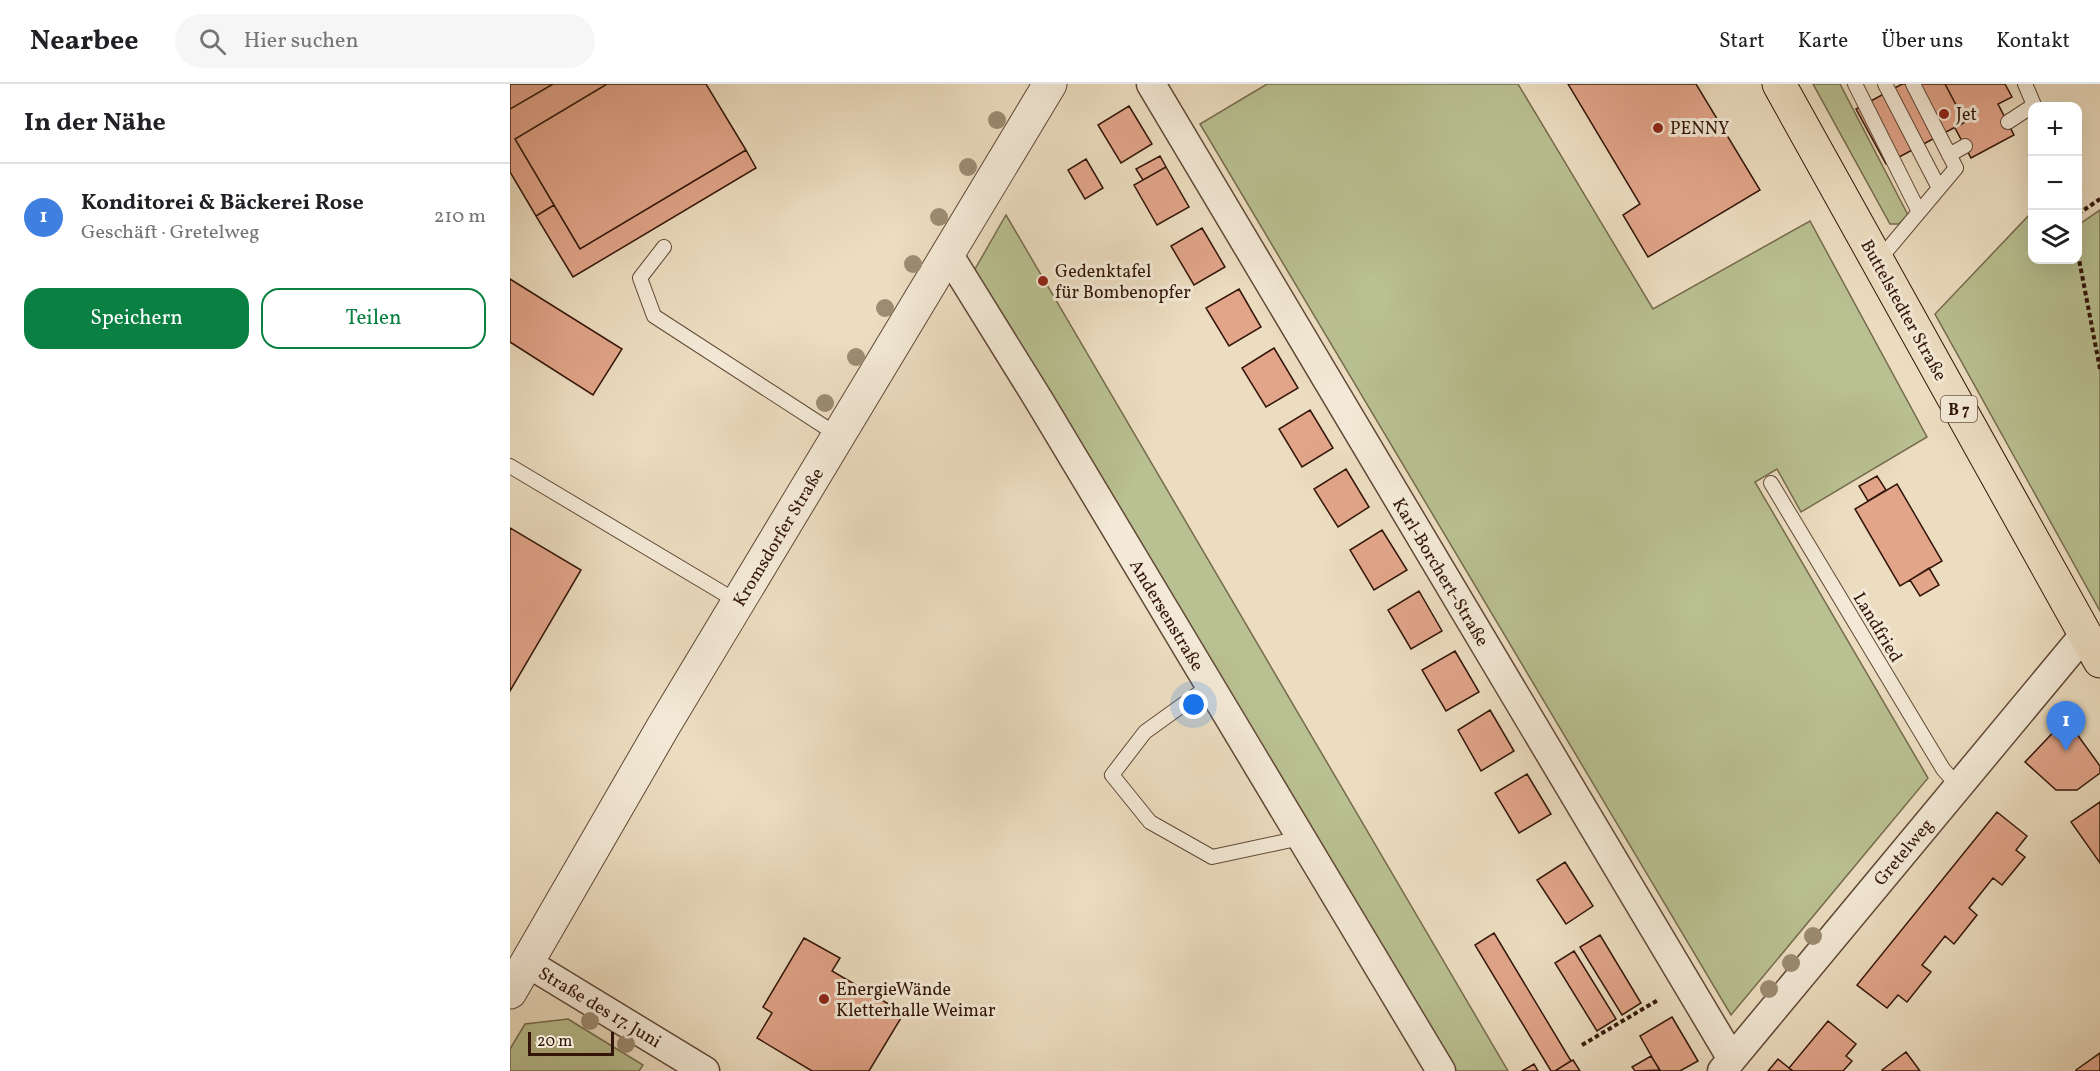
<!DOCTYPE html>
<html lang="de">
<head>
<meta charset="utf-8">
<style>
  :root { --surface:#fff; --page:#f6f6f6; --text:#202124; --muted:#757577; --line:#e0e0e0; --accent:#0b8043 }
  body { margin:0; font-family:Vollkorn,serif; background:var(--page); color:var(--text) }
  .controls { position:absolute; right:18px; top:18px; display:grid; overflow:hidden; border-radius:12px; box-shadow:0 6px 24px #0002 }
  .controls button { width:54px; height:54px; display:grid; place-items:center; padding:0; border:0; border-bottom:2px solid var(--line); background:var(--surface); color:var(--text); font:30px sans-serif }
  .scale { position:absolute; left:18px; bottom:15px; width:86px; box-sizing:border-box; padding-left:6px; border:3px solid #331609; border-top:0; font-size:16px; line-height:21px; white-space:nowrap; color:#331609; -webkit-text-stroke:4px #f3e9d6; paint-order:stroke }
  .you { position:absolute; left:684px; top:621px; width:21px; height:21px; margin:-15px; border:4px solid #fff; border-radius:50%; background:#1a73e8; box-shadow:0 0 0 9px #1a73e833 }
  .badge { display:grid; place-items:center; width:39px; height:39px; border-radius:50%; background:var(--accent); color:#fff; font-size:20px; font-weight:700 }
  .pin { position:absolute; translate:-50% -50px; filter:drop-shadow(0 2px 3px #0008) }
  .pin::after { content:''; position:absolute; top:32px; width:21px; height:18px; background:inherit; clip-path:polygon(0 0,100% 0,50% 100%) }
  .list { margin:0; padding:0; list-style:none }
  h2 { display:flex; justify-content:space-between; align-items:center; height:78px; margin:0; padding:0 24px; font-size:26px }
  h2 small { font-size:20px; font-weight:400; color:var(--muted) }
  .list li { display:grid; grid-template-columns:39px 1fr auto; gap:18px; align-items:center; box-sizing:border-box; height:108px; padding:0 24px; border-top:2px solid var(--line) }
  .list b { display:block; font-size:22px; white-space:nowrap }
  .list p { margin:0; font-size:20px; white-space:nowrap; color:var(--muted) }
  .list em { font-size:20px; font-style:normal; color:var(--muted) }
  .actions { display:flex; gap:12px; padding:18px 24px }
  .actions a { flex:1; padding:14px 0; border:2px solid var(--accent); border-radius:18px; text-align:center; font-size:21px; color:var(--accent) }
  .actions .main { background:var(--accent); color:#fff }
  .icon { flex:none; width:33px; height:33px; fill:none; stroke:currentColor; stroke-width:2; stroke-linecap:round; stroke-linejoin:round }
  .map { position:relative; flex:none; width:1590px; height:987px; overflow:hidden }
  header { display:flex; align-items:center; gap:36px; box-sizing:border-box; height:84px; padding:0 30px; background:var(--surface); border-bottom:2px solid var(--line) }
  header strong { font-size:28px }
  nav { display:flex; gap:33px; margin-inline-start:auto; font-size:21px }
  .search { width:420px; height:54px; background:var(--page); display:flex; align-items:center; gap:15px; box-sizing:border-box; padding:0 21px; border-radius:33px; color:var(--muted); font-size:22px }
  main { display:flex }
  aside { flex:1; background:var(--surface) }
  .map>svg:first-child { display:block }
  .green { fill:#b9c091; stroke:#766b4d; stroke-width:1.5 }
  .building { fill:#e2a58a; stroke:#331609; stroke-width:1.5 }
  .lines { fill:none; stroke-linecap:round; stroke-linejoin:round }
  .service-casing { stroke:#614837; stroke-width:16 }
  .minor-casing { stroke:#614837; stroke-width:31 }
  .tertiary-casing { stroke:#614837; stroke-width:35 }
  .primary-casing { stroke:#331609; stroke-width:35 }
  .path { stroke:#331609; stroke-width:4; stroke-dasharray:4.5 3; stroke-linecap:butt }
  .service { stroke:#f3e9d6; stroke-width:14 }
  .minor { stroke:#f3e9d6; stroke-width:28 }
  .tertiary { stroke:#f3e9d6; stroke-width:33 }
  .primary { stroke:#ecddc0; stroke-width:33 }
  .tree { fill:#9c8c72 }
  .poi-dot { fill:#8f2418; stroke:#f3e9d6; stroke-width:2 }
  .labels { text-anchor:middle; stroke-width:6; stroke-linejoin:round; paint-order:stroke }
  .shield { fill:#f3e9d6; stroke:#6d5546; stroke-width:1.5 }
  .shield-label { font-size:16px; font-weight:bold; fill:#331609 }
  .poi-label { font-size:18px; fill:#331609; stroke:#f3e9d6; text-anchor:start }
  .street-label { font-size:18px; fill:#331609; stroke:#f3e9d6 }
</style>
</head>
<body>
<header>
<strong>Nearbee</strong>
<div class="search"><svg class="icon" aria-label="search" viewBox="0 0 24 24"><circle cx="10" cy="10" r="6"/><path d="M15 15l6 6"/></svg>Hier suchen</div>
<nav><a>Start</a><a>Karte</a><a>Über uns</a><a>Kontakt</a></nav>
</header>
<main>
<aside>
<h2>In der Nähe<small></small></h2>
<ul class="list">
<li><span class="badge" style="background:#3f7fe0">1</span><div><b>Konditorei &amp; Bäckerei Rose</b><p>Geschäft · Gretelweg</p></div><em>210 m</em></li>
</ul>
<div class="actions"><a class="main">Speichern</a><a>Teilen</a></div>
</aside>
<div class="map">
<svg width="1590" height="987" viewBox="0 0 1590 987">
  <rect width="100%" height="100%" fill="#ecddc0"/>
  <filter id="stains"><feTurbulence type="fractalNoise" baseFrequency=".00333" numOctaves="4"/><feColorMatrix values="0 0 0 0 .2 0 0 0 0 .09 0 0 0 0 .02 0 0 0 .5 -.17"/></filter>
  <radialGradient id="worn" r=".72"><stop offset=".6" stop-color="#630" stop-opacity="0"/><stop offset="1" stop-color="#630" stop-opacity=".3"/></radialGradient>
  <!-- green -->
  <path class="green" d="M 757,0 L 1008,0 L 1143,225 L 1300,137 L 1417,353 L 1291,428 L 1267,385 L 1245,398 L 1418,694 L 1221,931 L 690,40 Z
    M 1303,0 L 1330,0 L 1398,131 L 1389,140 L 1380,140 Z
    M 1568,121 L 1571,139 L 1590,126 L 1590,527 L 1425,230 L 1522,128 L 1522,176 L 1568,176 Z
    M 496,131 L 998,987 L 931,987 L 457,199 Z
    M 58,935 L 133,981 L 129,987 L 0,987 L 0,965 L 15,940 Z"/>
  <!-- building -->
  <path class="building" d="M 0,0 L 43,0 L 0,25 Z
    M 43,0 L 97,0 L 5,55 L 44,121 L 26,132 L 0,88 L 0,25 Z
    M 97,0 L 196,0 L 236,66 L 70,165 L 5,55 Z
    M 1058,0 L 1186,0 L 1250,106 L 1138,173 L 1113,131 L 1130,120 Z
    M 1392,0 L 1435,0 L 1455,38 L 1376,80 L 1346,25 Z
    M 1435,0 L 1495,0 L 1502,13 L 1488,20 L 1504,51 L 1461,74 L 1445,44 L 1455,38 Z
    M 619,22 L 642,60 L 611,79 L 588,41 Z
    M 236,66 L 246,84 L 63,193 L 26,132 L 44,121 L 70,165 Z
    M 650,72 L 656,83 L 633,96 L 626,85 Z
    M 576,75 L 593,104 L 575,115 L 558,86 Z
    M 656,83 L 679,123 L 647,141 L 624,101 Z
    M 692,144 L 715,183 L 684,201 L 661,162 Z
    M 0,195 L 112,265 L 83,311 L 0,258 Z
    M 729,205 L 751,243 L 719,262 L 696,224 Z
    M 764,264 L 788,304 L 756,323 L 732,284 Z
    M 800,326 L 823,364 L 792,383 L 769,345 Z
    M 836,385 L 859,423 L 828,443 L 804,405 Z
    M 1367,392 L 1376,406 L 1358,417 L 1349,402 Z
    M 1387,400 L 1432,477 L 1390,502 L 1345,425 Z
    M 0,444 L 71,486 L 0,607 Z
    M 872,446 L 897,486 L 864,506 L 840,466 Z
    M 1419,484 L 1429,501 L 1410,512 L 1400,496 Z
    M 909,507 L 932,547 L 901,565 L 878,526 Z
    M 945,567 L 969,608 L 936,627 L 912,586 Z
    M 980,626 L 1004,667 L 971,687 L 948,646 Z
    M 1556,635 L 1590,682 L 1590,689 L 1567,706 L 1546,706 L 1515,678 Z
    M 1017,690 L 1041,730 L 1009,749 L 985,709 Z
    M 1590,718 L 1590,779 L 1561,738 Z
    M 1487,728 L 1517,752 L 1506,766 L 1515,773 L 1492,801 L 1483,794 L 1459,824 L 1467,831 L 1444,860 L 1435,852 L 1412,881 L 1421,888 L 1397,918 L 1388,911 L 1377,924 L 1347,901 Z
    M 1055,778 L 1083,822 L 1056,840 L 1027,796 Z
    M 984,849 L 1061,977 L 1045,987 L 1041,987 L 965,861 Z
    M 1090,851 L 1131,919 L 1112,931 L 1070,863 Z
    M 294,854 L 330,874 L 322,887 L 394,929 L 359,987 L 302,987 L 247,954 L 262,929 L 253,923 Z
    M 1064,867 L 1106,935 L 1087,947 L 1045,879 Z
    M 1162,933 L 1188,977 L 1170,987 L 1150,987 L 1130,952 Z
    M 1318,937 L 1346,960 L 1336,972 L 1342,977 L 1333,987 L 1283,987 L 1279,984 Z
    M 1396,968 L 1410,987 L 1373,987 L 1372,986 Z
    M 1590,969 L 1590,987 L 1567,987 L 1566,986 Z
    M 1141,972 L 1150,986 L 1125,987 L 1122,983 Z
    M 1268,975 L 1279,984 L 1283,987 L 1258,987 Z
    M 1063,976 L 1070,987 L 1045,987 L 1061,977 Z
    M 1024,980 L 1028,987 L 1012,987 Z"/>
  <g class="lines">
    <!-- service casing -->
    <g class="service-casing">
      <path id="service" d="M 1345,0 L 1409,128
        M 1375,0 L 1429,104
        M 1498,38 L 1524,21 L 1515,0
        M 1439,71 L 1455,62
        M 154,163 L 130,194 L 144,232 L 329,352
        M 1368,177 L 1446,84 L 1403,0
        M 0,382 L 228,518
        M 1261,399 L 1433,685 L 1448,702
        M 699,602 L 635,648 L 602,691 L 640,738 L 702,773 L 791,754"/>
    </g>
    <!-- minor casing -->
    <g class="minor-casing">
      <path id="minor" d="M 641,0 L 1222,975
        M 437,168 L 530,318 L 931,987
        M 16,878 L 195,987
        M 1212,987 L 1574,551"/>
    </g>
    <!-- tertiary casing -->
    <g class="tertiary-casing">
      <path id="tertiary" d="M 0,908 L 153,643 L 540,0"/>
    </g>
    <!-- primary casing -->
    <g class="primary-casing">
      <path id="primary" d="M 1269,0 L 1590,577"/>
    </g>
    <!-- path -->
    <path class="path" d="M 1568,130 L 1590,115
      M 1568,170 L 1590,285
      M 1072,961 L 1148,916"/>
    <!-- service -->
    <use href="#service" class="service"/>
    <!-- minor -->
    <use href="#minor" class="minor"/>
    <!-- tertiary -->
    <use href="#tertiary" class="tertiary"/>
    <!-- primary -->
    <use href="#primary" class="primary"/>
  </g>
  <!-- trees -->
  <g class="tree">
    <circle cx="487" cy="36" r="9"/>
    <circle cx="458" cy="83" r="9"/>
    <circle cx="429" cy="133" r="9"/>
    <circle cx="403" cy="180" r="9"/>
    <circle cx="375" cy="224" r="9"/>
    <circle cx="346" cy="273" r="9"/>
    <circle cx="315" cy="319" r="9"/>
    <circle cx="1303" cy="852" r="9"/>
    <circle cx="1281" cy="879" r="9"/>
    <circle cx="1259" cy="905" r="9"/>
    <circle cx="80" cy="937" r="9"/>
    <circle cx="116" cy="960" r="9"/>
  </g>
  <!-- markers -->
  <g class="poi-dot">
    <circle cx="1434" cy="30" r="6"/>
    <circle cx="1148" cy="44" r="6"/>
    <circle cx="533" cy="197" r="6"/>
    <circle cx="314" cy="915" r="6"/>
  </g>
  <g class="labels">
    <!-- shield labels -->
    <rect class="shield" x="1431" y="312" width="36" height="26" rx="4.5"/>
    <g class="shield-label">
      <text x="1449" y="331">B 7</text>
    </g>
    <!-- poi labels -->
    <g class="poi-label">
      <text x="1446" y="36">Jet</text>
      <text x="1160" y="50">PENNY</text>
      <text x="545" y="193">Gedenktafel<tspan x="545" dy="21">für Bombenopfer</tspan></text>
      <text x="326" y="911">EnergieWände<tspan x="326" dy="21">Kletterhalle Weimar</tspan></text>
    </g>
    <!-- street labels -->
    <g class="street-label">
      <text transform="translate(1394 226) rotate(61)" y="6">Buttelstedter Straße</text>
      <text transform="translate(268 453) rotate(-59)" y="6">Kromsdorfer Straße</text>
      <text transform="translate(931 488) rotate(59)" y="6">Karl-Borchert-Straße</text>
      <text transform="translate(657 531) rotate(59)" y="6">Andersenstraße</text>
      <text transform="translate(1368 543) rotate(59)" y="6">Landfried</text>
      <text transform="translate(1393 768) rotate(-50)" y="6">Gretelweg</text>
      <text transform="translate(90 923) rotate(31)" y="6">Straße des 17. Juni</text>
    </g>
  </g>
  <rect width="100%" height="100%" filter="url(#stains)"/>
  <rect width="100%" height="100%" fill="url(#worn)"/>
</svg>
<div class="controls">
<button>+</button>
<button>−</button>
<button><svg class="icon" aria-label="layers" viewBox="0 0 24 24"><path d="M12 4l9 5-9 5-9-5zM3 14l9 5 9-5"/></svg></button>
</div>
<div class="scale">20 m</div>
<div class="you"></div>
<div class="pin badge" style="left:1556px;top:667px;background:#3f7fe0">1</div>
</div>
</main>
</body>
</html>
